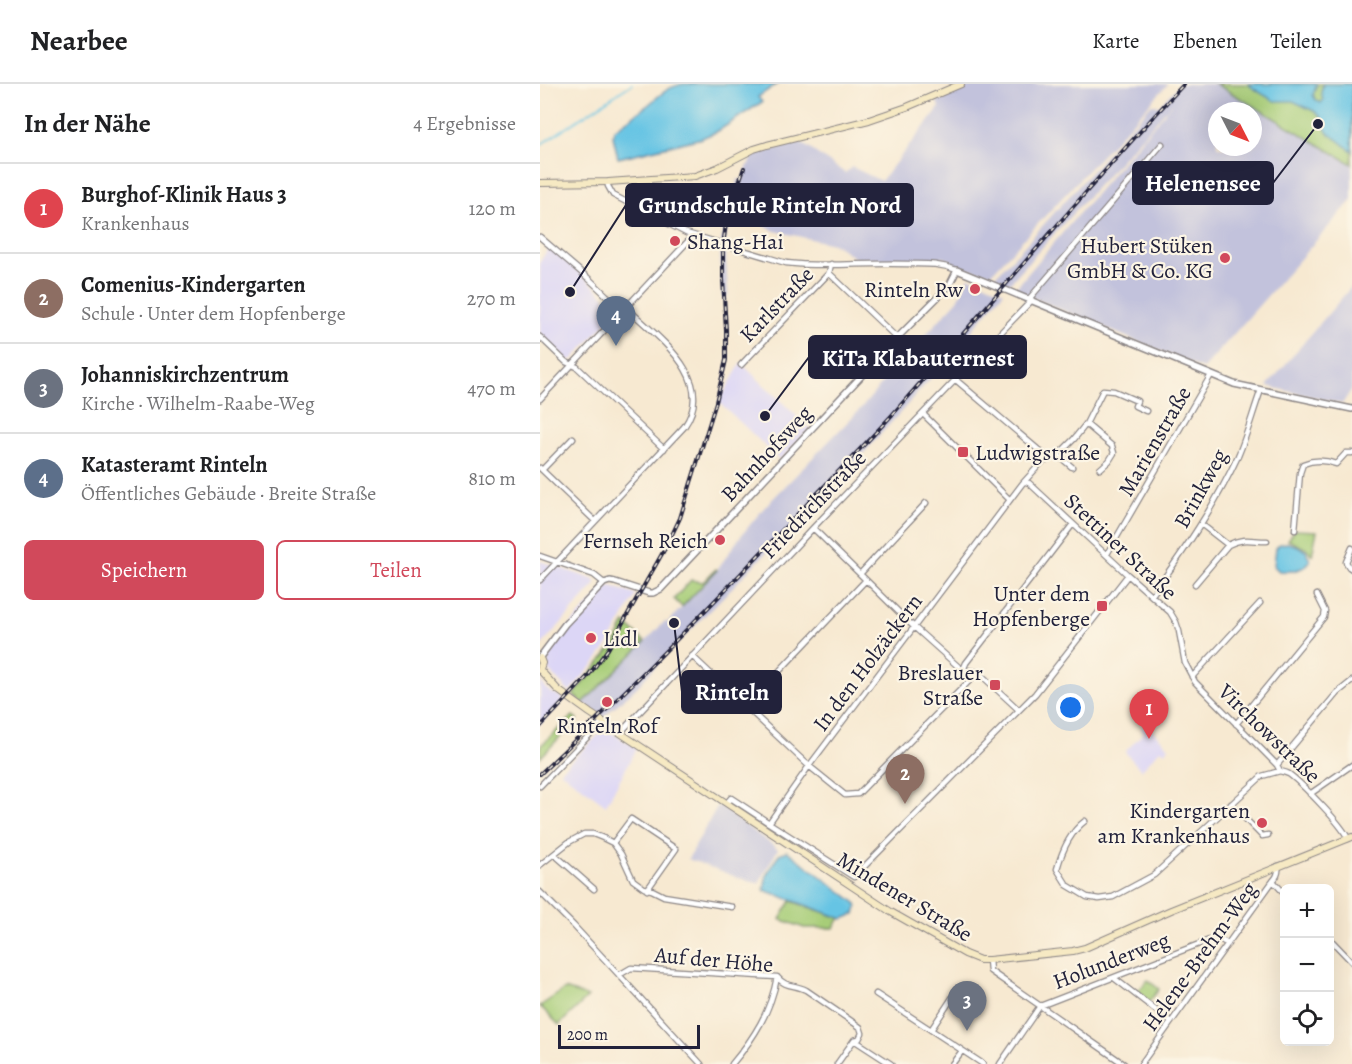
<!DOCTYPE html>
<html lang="de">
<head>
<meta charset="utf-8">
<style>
  :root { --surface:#fff; --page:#f2f2f2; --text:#202124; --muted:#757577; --line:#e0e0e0; --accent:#d1495b }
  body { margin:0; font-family:Alegreya,serif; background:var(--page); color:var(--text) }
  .controls { position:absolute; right:18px; bottom:18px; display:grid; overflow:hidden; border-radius:9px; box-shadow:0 6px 24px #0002 }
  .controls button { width:54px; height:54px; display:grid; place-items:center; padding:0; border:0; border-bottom:2px solid var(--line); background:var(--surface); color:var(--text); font:30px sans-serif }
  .compass { position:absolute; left:668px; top:18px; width:54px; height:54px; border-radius:50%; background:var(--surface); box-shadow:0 6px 24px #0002; rotate:132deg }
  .scale { position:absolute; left:18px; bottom:15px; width:142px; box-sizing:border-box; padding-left:6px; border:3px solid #22223b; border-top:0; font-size:16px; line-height:21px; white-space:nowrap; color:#22223b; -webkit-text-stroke:4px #fcf5e5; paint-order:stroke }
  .you { position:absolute; left:531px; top:624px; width:21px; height:21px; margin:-15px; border:4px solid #fff; border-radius:50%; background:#1a73e8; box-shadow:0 0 0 9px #1a73e833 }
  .badge { display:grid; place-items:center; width:39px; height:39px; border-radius:50%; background:var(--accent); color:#fff; font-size:20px; font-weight:700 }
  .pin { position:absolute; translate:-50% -50px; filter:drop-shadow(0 2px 3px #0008) }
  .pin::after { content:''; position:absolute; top:32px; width:21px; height:18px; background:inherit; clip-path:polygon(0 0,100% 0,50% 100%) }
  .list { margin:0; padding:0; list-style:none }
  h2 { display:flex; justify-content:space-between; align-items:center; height:78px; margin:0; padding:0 24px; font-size:26px }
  h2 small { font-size:20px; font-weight:400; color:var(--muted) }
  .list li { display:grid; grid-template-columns:39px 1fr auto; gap:18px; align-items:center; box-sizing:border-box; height:90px; padding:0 24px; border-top:2px solid var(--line) }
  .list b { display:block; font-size:22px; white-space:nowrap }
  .list p { margin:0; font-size:20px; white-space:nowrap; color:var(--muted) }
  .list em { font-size:20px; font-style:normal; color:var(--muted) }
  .actions { display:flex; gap:12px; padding:18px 24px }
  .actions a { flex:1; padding:14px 0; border:2px solid var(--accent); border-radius:9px; text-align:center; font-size:21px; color:var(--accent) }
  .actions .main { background:var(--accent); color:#fff }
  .icon { flex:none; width:33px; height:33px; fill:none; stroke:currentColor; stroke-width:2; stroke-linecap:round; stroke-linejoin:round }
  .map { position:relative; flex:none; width:812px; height:980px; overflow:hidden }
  header { display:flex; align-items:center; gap:36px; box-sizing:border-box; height:84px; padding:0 30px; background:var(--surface); border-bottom:2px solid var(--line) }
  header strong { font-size:28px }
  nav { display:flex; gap:33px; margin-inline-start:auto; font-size:21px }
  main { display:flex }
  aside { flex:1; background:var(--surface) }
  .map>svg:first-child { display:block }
  .built { fill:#dcd6f6 }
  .industrial { fill:#c2c2dc; fill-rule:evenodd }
  .green { fill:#a7cd78; stroke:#64785a; stroke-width:1.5 }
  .water { fill:#66c4e4; stroke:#447390; stroke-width:1.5 }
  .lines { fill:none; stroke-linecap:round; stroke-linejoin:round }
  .stream { stroke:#66c4e4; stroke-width:1.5 }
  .minor-casing { stroke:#8c8686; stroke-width:7 }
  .tertiary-casing { stroke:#8c8686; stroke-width:8 }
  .secondary-casing { stroke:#8c8686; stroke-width:8 }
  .minor { stroke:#fff; stroke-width:4.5 }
  .tertiary { stroke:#fff; stroke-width:5 }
  .secondary { stroke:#f6e9c3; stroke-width:6 }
  .rail-casing { stroke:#22223b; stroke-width:4 }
  .rail { stroke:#fcf5e5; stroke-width:1.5; stroke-dasharray:4.5; stroke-linecap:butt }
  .poi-dot { fill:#d1495b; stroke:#fcf5e5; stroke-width:2 }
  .labels { text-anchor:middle; stroke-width:4.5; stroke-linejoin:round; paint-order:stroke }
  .poi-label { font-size:22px; fill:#22223b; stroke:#fcf5e5; text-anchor:end }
  .street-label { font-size:22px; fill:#22223b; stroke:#fcf5e5 }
  .leader { fill:none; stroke:#22223b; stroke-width:2 }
  .callout-dot { fill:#22223b; stroke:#fcf5e5; stroke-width:2 }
  .callout { fill:#22223b; stroke:#22223b; stroke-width:2 }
  .callout-label { font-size:24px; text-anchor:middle; font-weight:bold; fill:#fff }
</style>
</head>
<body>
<header>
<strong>Nearbee</strong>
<nav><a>Karte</a><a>Ebenen</a><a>Teilen</a></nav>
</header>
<main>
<aside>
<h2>In der Nähe<small>4 Ergebnisse</small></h2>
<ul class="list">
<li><span class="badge" style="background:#e0444e">1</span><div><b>Burghof-Klinik Haus 3</b><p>Krankenhaus</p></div><em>120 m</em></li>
<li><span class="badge" style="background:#8d6e63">2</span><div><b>Comenius-Kindergarten</b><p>Schule · Unter dem Hopfenberge</p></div><em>270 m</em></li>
<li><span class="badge" style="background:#6b7280">3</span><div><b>Johanniskirchzentrum</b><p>Kirche · Wilhelm-Raabe-Weg</p></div><em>470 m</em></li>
<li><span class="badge" style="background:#5c6f8a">4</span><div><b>Katasteramt Rinteln</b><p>Öffentliches Gebäude · Breite Straße</p></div><em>810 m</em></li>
</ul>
<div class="actions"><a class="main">Speichern</a><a>Teilen</a></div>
</aside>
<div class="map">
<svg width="812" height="980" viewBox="0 0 812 980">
  <rect width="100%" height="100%" fill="#fcf5e5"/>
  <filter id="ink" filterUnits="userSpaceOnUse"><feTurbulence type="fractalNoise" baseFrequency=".0167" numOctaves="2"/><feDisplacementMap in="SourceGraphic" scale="12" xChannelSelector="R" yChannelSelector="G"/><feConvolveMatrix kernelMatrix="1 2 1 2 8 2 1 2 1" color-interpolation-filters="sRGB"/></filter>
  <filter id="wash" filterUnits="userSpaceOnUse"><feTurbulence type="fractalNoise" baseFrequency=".008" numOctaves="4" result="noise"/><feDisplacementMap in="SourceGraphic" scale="24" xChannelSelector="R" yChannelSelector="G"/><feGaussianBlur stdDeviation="1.35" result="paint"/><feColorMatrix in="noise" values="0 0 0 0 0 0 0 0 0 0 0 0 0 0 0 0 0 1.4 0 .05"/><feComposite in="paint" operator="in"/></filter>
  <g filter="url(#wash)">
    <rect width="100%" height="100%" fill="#f7e9d1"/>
    <!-- built -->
    <path class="built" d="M 9,163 L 42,190 L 78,226 L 32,276 L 27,276 L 0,250 L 0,178 Z
      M 201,279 L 270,345 L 240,376 L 179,318 Z
      M 0,477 L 52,495 L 54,496 L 56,500 L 0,563 Z
      M 71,502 L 96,511 L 71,556 L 54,580 L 29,608 L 8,586 L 8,574 L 28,543 L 65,504 Z
      M 0,596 L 4,603 L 11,609 L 16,610 L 23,615 L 0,640 Z
      M 606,640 L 629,663 L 625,668 L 621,665 L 601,686 L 585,668 L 604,648 L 601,645 Z
      M 65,645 L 97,664 L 66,721 L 20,687 Z"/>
    <!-- industrial -->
    <path class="industrial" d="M 436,0 L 628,0 L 451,190 L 412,181 L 411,177 L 402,173 L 400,177 L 316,175 L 297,161 L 235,147 L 194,127 L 206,86 L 213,71 L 260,58 L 305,89 L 312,83 L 341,97 L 400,23 L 396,17 Z
      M 640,0 L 676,0 L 812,80 L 812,116 L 663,285 L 474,206 L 638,13 L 468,201 L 452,195 L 479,168 L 612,20 L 619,22 ZM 677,27 L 713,27 L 713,63 L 677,63 Z
      M 198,95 L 201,96 L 188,137 L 185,158 L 188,212 L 182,213 L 180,164 L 184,140 Z
      M 429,193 L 464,208 L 401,283 L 322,371 L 128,569 L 96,604 L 63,633 L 43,619 L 105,558 L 125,537 L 127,539 L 177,486 L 200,453 L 223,425 L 324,321 L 361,277 L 418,216 Z
      M 812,202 L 812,305 L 802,320 L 727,302 Z
      M 178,721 L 238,765 L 219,799 L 199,794 L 148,775 Z"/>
    <!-- green -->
    <path class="green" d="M 676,0 L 812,0 L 812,80 Z
      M 755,446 L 777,447 L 772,471 L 767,465 L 748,456 Z
      M 176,485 L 177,486 L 142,523 L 134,515 L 151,496 L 163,498 Z
      M 85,539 L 105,558 L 43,619 L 33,611 L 74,561 Z
      M 33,632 L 37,635 L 0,674 L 0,662 Z
      M 251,817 L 300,834 L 294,844 L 264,844 L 240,835 Z
      M 608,896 L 619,905 L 609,918 L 597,908 Z
      M 25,905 L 48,913 L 19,941 L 0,922 Z"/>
    <!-- water -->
    <path class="water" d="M 144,0 L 237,0 L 218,13 L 222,18 L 178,47 L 162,54 L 78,74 L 73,52 L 74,46 C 85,38 97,29 108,21 C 122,10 126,3 144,0 Z
      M 710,0 L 777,0 L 773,11 L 776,16 L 781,19 L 783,16 L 781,9 L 783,0 L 812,0 L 812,67 L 787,48 L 781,33 L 774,27 L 753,17 L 734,17 L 714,5 L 709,1 Z
      M 748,459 L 758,462 L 766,467 L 770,477 C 763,487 750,488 739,487 L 734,482 L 736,464 L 740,460 Z
      M 247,767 L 316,819 L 317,824 L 315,830 L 303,835 L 224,806 L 227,790 L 239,770 Z"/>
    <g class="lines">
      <!-- stream -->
      <path class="stream" d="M 0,61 L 92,0"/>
    </g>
  </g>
  <g filter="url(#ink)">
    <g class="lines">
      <!-- minor casing -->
      <g class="minor-casing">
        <path id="minor" d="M 68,98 L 68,102 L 73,111 L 146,149 L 246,179 C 286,184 327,178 367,180 C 386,180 398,179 417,186
          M 0,153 L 48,194 L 83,227
          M 289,189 L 357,254
          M 489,215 L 622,60
          M 0,253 L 26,278 L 37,283 L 124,365
          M 201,281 L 289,189 L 291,180
          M 416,296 L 508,374
          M 0,315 L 153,152
          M 383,330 L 470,416
          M 546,340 L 572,362 L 574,369 L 569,377 L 560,385
          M 518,371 L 532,383
          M 0,384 L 55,437
          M 2,386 L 33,354
          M 486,398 L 489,399 L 588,491 L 630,528 L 636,538 L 639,547 L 645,579 L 655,598 L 737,681 L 740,687 C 743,688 745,688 749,690 C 761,699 803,741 808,755
          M 661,440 L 688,461 C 703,453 711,457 727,457
          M 273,444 L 374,543 L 421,585 L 438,588 L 479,626
          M 755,446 L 760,389 L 763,380 C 773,376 785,376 796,380 L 806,369 L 812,369
          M 812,464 L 806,478 L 809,483 L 812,485
          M 567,470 L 671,291
          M 0,472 L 54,491 L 64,499
          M 320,490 L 386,419
          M 0,496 L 144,343 C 178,295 117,253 86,223
          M 655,500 L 688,461
          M 612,511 C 644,467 675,422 698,372 C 707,351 713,328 721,306
          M 152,572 L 269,682 L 305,711 L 318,710 L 438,588
          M 423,586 L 426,579 L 533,440
          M 652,593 L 720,519
          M 206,622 L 326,496
          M 696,640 L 784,533 L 785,527 L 777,511
          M 81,648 L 273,444 L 492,216
          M 737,681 L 797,609 L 812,597
          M 0,702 L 63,637
          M 770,710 L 812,681
          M 187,719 L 191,714 L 229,739 L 269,682 L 482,400 L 502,378 L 519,370 L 534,355 L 546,340 L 563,306 L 574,307 L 597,317 L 595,322 L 606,327
          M 691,720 L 722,752 L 728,751
          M 545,737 C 530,748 522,767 517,785 L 527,801 L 547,813 L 559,815 L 573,813 L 614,791 L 722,692 L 740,687
          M 229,739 L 314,793 L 495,610 L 588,491
          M 73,759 L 91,735 L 136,765 L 107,806
          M 14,770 L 54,805
          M 0,781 L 29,758 L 44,750 L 53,750 L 63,754 L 73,759 L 81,770 L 93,796 L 104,804 L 112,806 L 124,812 L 192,823
          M 733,797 L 744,809
          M 0,808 L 34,842 L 161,980
          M 790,855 L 812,878
          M 449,876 L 450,887 L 584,980
          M 79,891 L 91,884 L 237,893 C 246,904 255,900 266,906 L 320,943 L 322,949 L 319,955 L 314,956 L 297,980
          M 574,894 L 631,938
          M 336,910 L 443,980
          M 391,946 L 414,911 L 422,913
          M 314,956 L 351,980
          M 192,980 C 214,954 231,927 237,893
          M 412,980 L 422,967
          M 460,980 L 500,922 L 672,855 L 681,856 L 688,860
          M 601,980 L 733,797 C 737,793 739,788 738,782"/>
      </g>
      <!-- tertiary casing -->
      <g class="tertiary-casing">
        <path id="tertiary" d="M 0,573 L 25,540 L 64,499 L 70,497 L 75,498 L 109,509 L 113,509 L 121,505 L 357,254 L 409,202 L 417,186 L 694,300 L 812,325"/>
      </g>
      <!-- secondary casing -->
      <g class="secondary-casing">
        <path id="secondary" d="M 0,99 L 68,98 L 155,92 L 177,84 L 214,65 L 227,61 L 329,36 L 367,23 L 421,0
          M 0,574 L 2,579 L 0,585
          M 0,586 L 18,606 L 50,629 L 351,828 L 425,870 L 440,876 L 449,876 L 533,867 L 545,864 L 631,826 L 812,753"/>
      </g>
      <!-- minor -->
      <use href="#minor" class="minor"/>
      <!-- tertiary -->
      <use href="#tertiary" class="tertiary"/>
      <!-- secondary -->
      <use href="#secondary" class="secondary"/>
      <!-- rail casing -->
      <g class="rail-casing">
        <path id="rail" d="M 0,643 L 48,592 L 68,565 L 127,461 L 140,434 L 176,318 L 186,276 L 186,246 L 183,195 L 183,161 L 187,133 L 204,84
          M 0,690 C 86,608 169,524 251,437 C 284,402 319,367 352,331 C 450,221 543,107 644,0"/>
      </g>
      <!-- rail -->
      <use href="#rail" class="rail"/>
    </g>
  </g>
  <!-- markers -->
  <g class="poi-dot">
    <circle cx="135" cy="157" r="6"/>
    <circle cx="685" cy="174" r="6"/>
    <circle cx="435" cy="205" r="6"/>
    <rect x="417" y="362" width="12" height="12" rx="3"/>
    <circle cx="180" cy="456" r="6"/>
    <rect x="556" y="516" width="12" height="12" rx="3"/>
    <circle cx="51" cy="554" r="6"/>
    <rect x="449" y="595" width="12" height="12" rx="3"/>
    <circle cx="67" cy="618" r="6"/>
    <circle cx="722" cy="739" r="6"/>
  </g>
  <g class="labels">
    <!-- poi labels -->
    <g class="poi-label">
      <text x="147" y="165" text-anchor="start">Shang-Hai</text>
      <text x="673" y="169">Hubert Stüken<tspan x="673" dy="25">GmbH &amp; Co. KG</tspan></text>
      <text x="423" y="213">Rinteln Rw</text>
      <text x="435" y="376" text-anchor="start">Ludwigstraße</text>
      <text x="168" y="464">Fernseh Reich</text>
      <text x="550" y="517">Unter dem<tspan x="550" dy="25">Hopfenberge</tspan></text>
      <text x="63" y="562" text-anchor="start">Lidl</text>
      <text x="443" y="596">Breslauer<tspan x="443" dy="25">Straße</tspan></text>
      <text x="67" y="649" text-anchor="middle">Rinteln Rof</text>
      <text x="710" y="734">Kindergarten<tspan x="710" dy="25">am Krankenhaus</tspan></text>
    </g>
    <!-- street labels -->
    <g class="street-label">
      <text transform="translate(236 220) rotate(-46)" y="8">Karlstraße</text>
      <text transform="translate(614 357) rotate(-60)" y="8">Marienstraße</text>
      <text transform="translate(226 369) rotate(-47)" y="8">Bahnhofsweg</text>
      <text transform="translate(660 404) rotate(-61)" y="8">Brinkweg</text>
      <text transform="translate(273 420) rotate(-46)" y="8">Friedrichstraße</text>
      <text transform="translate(581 462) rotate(43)" y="8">Stettiner Straße</text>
      <text transform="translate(327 578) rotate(-53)" y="8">In den Holzäckern</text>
      <text transform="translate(730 649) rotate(44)" y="8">Virchowstraße</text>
      <text transform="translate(365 812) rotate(31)" y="8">Mindener Straße</text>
      <text transform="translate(659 872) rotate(-54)" y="8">Helene-Brehm-Weg</text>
      <text transform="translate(174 875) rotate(5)" y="8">Auf der Höhe</text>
      <text transform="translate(571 876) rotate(-21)" y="8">Holunderweg</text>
    </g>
  </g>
  <!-- callouts -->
  <path class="leader" d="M778 40L733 99M30 208L86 121M225 332L269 273M134 539L142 608"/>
  <g class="callout-dot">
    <circle cx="778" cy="40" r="6"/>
    <circle cx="30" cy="208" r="6"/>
    <circle cx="225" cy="332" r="6"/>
    <circle cx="134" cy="539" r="6"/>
  </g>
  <g class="callout">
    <rect x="593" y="78" width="140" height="42" rx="6"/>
    <rect x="86" y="100" width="287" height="42" rx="6"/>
    <rect x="269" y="252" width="217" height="42" rx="6"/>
    <rect x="142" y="587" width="99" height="42" rx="6"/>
  </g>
  <g class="callout-label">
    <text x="663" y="107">Helenensee</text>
    <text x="230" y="129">Grundschule Rinteln Nord</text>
    <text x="378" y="282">KiTa Klabauternest</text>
    <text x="192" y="616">Rinteln</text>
  </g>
</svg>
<div class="controls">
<button>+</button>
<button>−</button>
<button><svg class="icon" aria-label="locate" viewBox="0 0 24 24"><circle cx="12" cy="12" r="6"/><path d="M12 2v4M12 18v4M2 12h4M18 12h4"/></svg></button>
</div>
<svg class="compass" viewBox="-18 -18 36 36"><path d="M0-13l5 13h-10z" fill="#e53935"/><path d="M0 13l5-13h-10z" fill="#757577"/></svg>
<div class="scale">200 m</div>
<div class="you"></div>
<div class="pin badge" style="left:609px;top:655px;background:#e0444e">1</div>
<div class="pin badge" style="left:365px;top:720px;background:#8d6e63">2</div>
<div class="pin badge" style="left:427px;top:947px;background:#6b7280">3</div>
<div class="pin badge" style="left:76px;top:262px;background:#5c6f8a">4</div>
</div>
</main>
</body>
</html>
